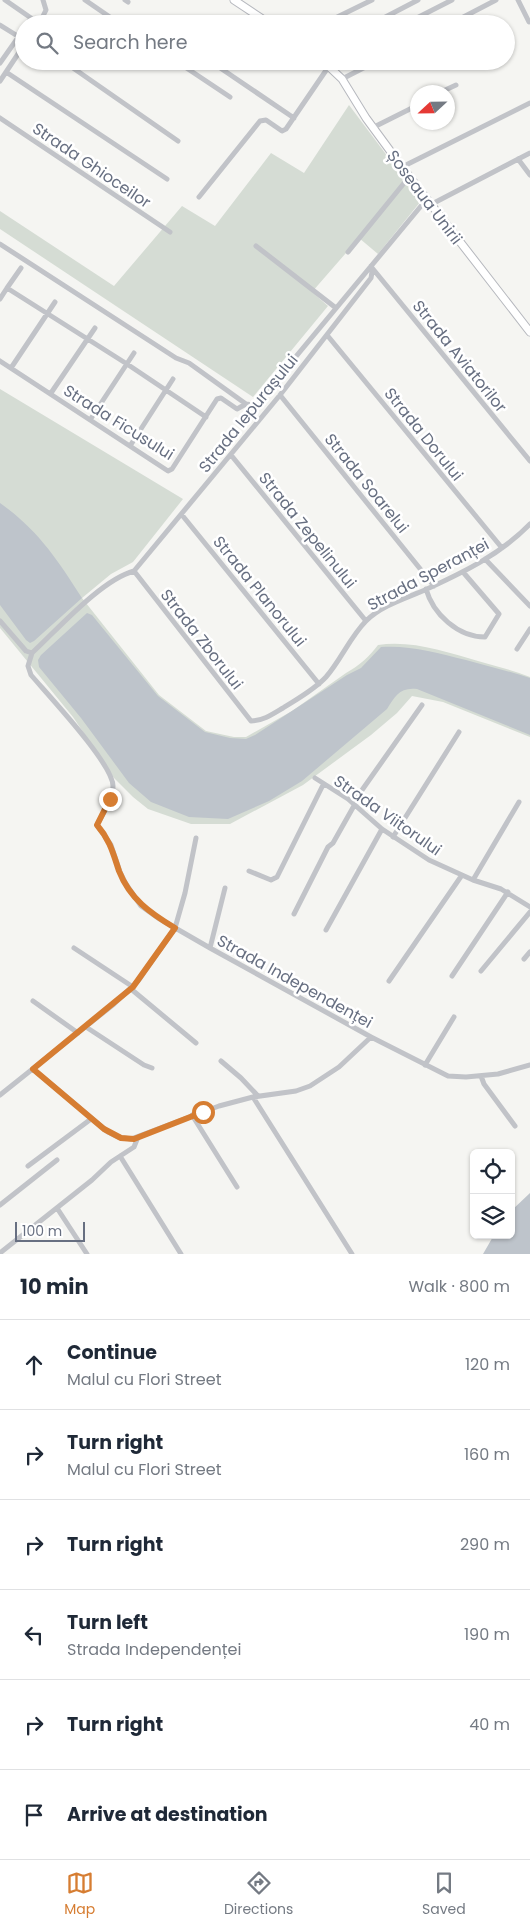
<!DOCTYPE html>
<html lang="en">
<head>
<meta charset="utf-8">
<style>
  :root { --surface:#fff; --page:#f2f2f3; --text:#1f2937; --muted:#747a83; --line:#e0e1e3; --accent:#d67d32 }
  body { margin:0; font-family:Poppins,sans-serif; background:var(--page); color:var(--text) }
  .controls { position:absolute; right:15px; bottom:15px; display:grid; overflow:hidden; border-radius:8px; box-shadow:0 1px 4px #0004 }
  .controls button { width:45px; height:45px; display:grid; place-items:center; padding:0; border:0; border-bottom:1px solid var(--line); background:var(--surface); color:var(--text); font:25px sans-serif }
  .compass { position:absolute; left:410px; top:85px; width:45px; height:45px; border-radius:50%; background:var(--surface); box-shadow:0 1px 4px #0004; rotate:248deg }
  .scale { position:absolute; left:15px; bottom:12px; width:70px; box-sizing:border-box; padding-left:5px; border:2px solid #676f81; border-top:0; font-size:14px; line-height:18px; white-space:nowrap; color:#676f81; -webkit-text-stroke:4px #fff; paint-order:stroke }
  .stop { position:absolute; width:15px; height:15px; margin:-11px; border:4px solid #d67d32; border-radius:50%; background:#fff }
  .stop.end { background:#d67d32; border-color:#fff; box-shadow:0 1px 5px #0008 }
  .list { margin:0; padding:0; list-style:none }
  h2 { display:flex; justify-content:space-between; align-items:center; height:65px; margin:0; padding:0 20px; font-size:21px }
  h2 small { font-size:16px; font-weight:400; color:var(--muted) }
  .list li { display:grid; grid-template-columns:32px 1fr auto; gap:15px; align-items:center; box-sizing:border-box; height:90px; padding:0 20px; border-top:1px solid var(--line) }
  .list b { display:block; font-size:19px; white-space:nowrap }
  .list p { margin:0; font-size:16px; white-space:nowrap; color:var(--muted) }
  .list em { font-size:16px; font-style:normal; color:var(--muted) }
  .icon { flex:none; width:28px; height:28px; fill:none; stroke:currentColor; stroke-width:2; stroke-linecap:round; stroke-linejoin:round }
  .map { position:relative; flex:none; width:530px; height:1254px; overflow:hidden }
  .search { position:absolute; background:var(--surface); box-shadow:0 1px 4px #0004; left:15px; right:15px; top:15px; height:55px; display:flex; align-items:center; gap:12px; box-sizing:border-box; padding:0 18px; border-radius:28px; color:var(--muted); font-size:19px }
  .sheet { height:605px; background:var(--surface) }
  nav { display:flex; justify-content:space-around; align-items:center; box-sizing:border-box; height:70px; border-top:1px solid var(--line); background:var(--surface); font-size:14px; color:var(--muted) }
  nav a { display:grid; justify-items:center; gap:2px }
  nav .on { color:var(--accent) }
  .map>svg:first-child { display:block }
  .green { fill:#d5dcd4 }
  .water { fill:#bec4cb }
  .lines { fill:none; stroke-linecap:round; stroke-linejoin:round }
  .secondary-casing { stroke:#b6b8be; stroke-width:9 }
  .minor { stroke:#c1c3c8; stroke-width:5 }
  .secondary { stroke:#fff; stroke-width:7 }
  .route { stroke:#d67d32; stroke-width:6 }
  .labels { text-anchor:middle; stroke-width:5; stroke-linejoin:round; paint-order:stroke }
  .street-label { font-size:16px; fill:#676f81; stroke:#fff }
</style>
</head>
<body>
<div class="map">
<svg width="530" height="1254" viewBox="0 0 530 1254">
  <rect width="100%" height="100%" fill="#f5f5f2"/>
  <!-- green -->
  <path class="green" d="M 349,105 L 421,201 L 378,254 L 359,238 L 312,292 L 328,306 L 253,397 L 0,229 L 0,211 L 114,286 L 182,206 L 215,226 L 271,153 L 304,173 Z
    M 0,389 L 183,499 L 133,562 L 111,574 L 82,598 L 159,695 L 206,731 L 234,737 L 246,737 L 292,711 L 346,673 C 360,665 369,657 378,645 C 412,640 446,652 478,661 C 495,666 513,670 530,677 L 530,737 L 443,702 L 412,696 L 397,713 L 371,735 L 303,785 L 230,824 L 191,824 L 148,809 L 133,797 L 114,778 L 73,717 L 0,628 Z"/>
  <!-- water -->
  <path class="water" d="M 0,503 C 38,530 57,559 82,598 L 34,641 L 30,643 L 26,640 L 0,605 Z
    M 87,613 L 92,615 L 158,696 L 205,732 L 230,738 L 246,739 L 255,735 L 347,675 L 361,668 L 381,647 C 410,645 437,653 466,660 C 487,666 509,671 530,678 L 530,735 L 417,689 C 400,687 395,696 387,709 L 302,781 L 269,801 L 228,819 L 189,817 L 151,802 L 129,783 L 81,718 L 39,667 L 38,660 L 41,655 Z
    M 530,1193 L 530,1254 L 483,1254 L 494,1235 L 511,1235 L 511,1211 Z"/>
  <g class="lines">
    <!-- secondary casing -->
    <g class="secondary-casing">
      <path id="secondary" d="M 234,0 L 270,24
        M 323,61 L 342,79 L 366,118 L 402,167 L 530,332"/>
    </g>
    <!-- minor -->
    <path class="minor" d="M 5,0 L 31,18 L 27,24
      M 85,0 L 120,24
      M 125,0 L 128,2
      M 518,0 L 529,22
      M 39,24 L 46,10 L 43,0
      M 323,24 L 372,0
      M 372,24 L 418,0
      M 405,24 L 452,0
      M 450,24 L 496,0
      M 0,25 L 24,40
      M 63,61 L 178,141
      M 176,61 L 230,97
      M 210,61 L 294,118
      M 0,63 L 24,29
      M 6,72 L 167,179
      M 342,79 L 377,61
      M 0,81 L 24,45
      M 441,92 L 456,85
      M 0,118 L 170,232
      M 372,128 L 418,105
      M 518,159 L 530,175
      M 402,167 L 530,103
      M 199,197 L 260,121 L 266,120 L 282,131 L 286,129 L 329,66
      M 430,205 L 530,153
      M 0,244 L 176,358 L 189,363 L 246,404 L 253,405 L 259,401 L 426,200
      M 256,246 L 336,308
      M 348,252 L 409,177
      M 21,268 L 7,288 L 127,364 L 206,417
      M 373,269 L 530,461
      M 0,299 L 7,288
      M 327,335 L 502,548
      M 0,361 L 168,471 L 172,469 L 217,399 L 221,398 L 237,409 L 246,404
      M 11,368 L 55,302
      M 51,393 L 95,328
      M 280,395 L 434,586
      M 90,420 L 134,353
      M 130,446 L 173,379
      M 231,455 L 366,621
      M 182,515 L 319,684
      M 485,559 L 530,606
      M 134,571 C 101,580 58,629 32,653 L 28,666 L 31,675 C 48,695 113,764 113,786 C 113,800 103,813 97,825 L 111,845 L 120,872 L 126,884 L 141,906 L 158,918 L 210,948 L 371,1037 L 448,1076 L 466,1077 L 498,1074 L 530,1065
      M 134,571 L 251,721 C 263,721 273,714 283,708 C 297,699 314,690 326,677 C 341,660 350,637 366,621 C 382,605 407,598 427,589 C 464,572 501,554 530,524
      M 134,571 L 280,395 L 371,278 L 372,272 L 371,266
      M 426,589 C 433,614 458,637 485,637 L 499,614 L 463,572
      M 0,621 L 26,651 L 32,653
      M 517,649 L 530,629
      M 315,778 L 348,799 L 382,829 L 429,860 L 473,880 L 501,889 L 530,907
      M 393,837 L 459,732
      M 249,871 L 271,880 L 277,877 L 323,785
      M 473,880 L 519,802
      M 294,914 L 328,847 L 333,843 L 355,804 L 355,800 L 422,705
      M 326,930 L 382,829
      M 74,948 L 133,987
      M 210,948 L 225,888
      M 524,959 L 530,952
      M 481,971 L 530,912
      M 452,976 L 508,892
      M 389,981 L 462,875
      M 131,989 L 196,1043
      M 33,1001 L 78,1033
      M 86,1027 L 144,1065 L 152,1068
      M 221,1061 L 241,1078 L 258,1096
      M 425,1065 L 454,1017
      M 33,1069 L 108,1132 L 118,1137 L 131,1139 L 219,1106 L 253,1097 L 296,1091 L 310,1086 L 339,1067 L 371,1037
      M 481,1076 L 484,1084 L 515,1126
      M 0,1095 L 114,1004 L 138,981 L 175,928 L 185,893 L 196,838
      M 253,1097 L 352,1254
      M 192,1115 L 237,1187
      M 120,1156 L 181,1254
      M 28,1166 L 91,1119
      M 0,1205 L 57,1160
      M 57,1208 L 87,1254
      M 0,1253 L 92,1180 L 111,1162 L 134,1147 L 138,1137"/>
    <!-- secondary -->
    <use href="#secondary" class="secondary"/>
  </g>
  <g class="lines">
    <!-- route -->
    <path class="route" d="M 110,799 L 97,825 C 110,840 113,853 119,871 C 130,899 150,913 175,928 L 133,987 L 33,1069 L 104,1129 L 121,1138 L 134,1139 L 203,1112"/>
  </g>
  <g class="labels">
    <!-- street labels -->
    <g class="street-label">
      <text transform="translate(92 165) rotate(34)" y="6">Strada Ghioceilor</text>
      <text transform="translate(425 197) rotate(53)" y="6">Șoseaua Unirii</text>
      <text transform="translate(460 356) rotate(51)" y="6">Strada Aviatorilor</text>
      <text transform="translate(248 413) rotate(-51)" y="6">Strada Iepurașului</text>
      <text transform="translate(119 422) rotate(32)" y="6">Strada Ficusului</text>
      <text transform="translate(424 434) rotate(51)" y="6">Strada Dorului</text>
      <text transform="translate(367 483) rotate(51)" y="6">Strada Soarelui</text>
      <text transform="translate(308 530) rotate(51)" y="6">Strada Zepelinului</text>
      <text transform="translate(428 574) rotate(-28)" y="6">Strada Speranței</text>
      <text transform="translate(260 591) rotate(51)" y="6">Strada Planorului</text>
      <text transform="translate(202 639) rotate(52)" y="6">Strada Zborului</text>
      <text transform="translate(388 815) rotate(35)" y="6">Strada Viitorului</text>
      <text transform="translate(295 981) rotate(29)" y="6">Strada Independenței</text>
    </g>
  </g>
</svg>
<div class="controls">
<button><svg class="icon" aria-label="locate" viewBox="0 0 24 24"><circle cx="12" cy="12" r="6"/><path d="M12 2v4M12 18v4M2 12h4M18 12h4"/></svg></button>
<button><svg class="icon" aria-label="layers" viewBox="0 0 24 24"><path d="M12 4l9 5-9 5-9-5zM3 14l9 5 9-5"/></svg></button>
</div>
<svg class="compass" viewBox="-18 -18 36 36"><path d="M0-13l5 13h-10z" fill="#e53935"/><path d="M0 13l5-13h-10z" fill="#747a83"/></svg>
<div class="scale">100 m</div>
<div class="stop" style="left:203px;top:1112px"></div>
<div class="stop end" style="left:110px;top:799px"></div>
<div class="search"><svg class="icon" aria-label="search" viewBox="0 0 24 24"><circle cx="10" cy="10" r="6"/><path d="M15 15l6 6"/></svg>Search here</div>
</div>
<section class="sheet">
<h2>10 min<small>Walk · 800 m</small></h2>
<ul class="list">
<li><svg class="icon" aria-label="ahead" viewBox="0 0 24 24"><path d="M12 20V5M6 11l6-6 6 6"/></svg><div><b>Continue</b><p>Malul cu Flori Street</p></div><em>120 m</em></li>
<li><svg class="icon" aria-label="right" viewBox="0 0 24 24"><path d="M7 20v-9h11M14 6l5 5-5 5"/></svg><div><b>Turn right</b><p>Malul cu Flori Street</p></div><em>160 m</em></li>
<li><svg class="icon" aria-label="right" viewBox="0 0 24 24"><path d="M7 20v-9h11M14 6l5 5-5 5"/></svg><div><b>Turn right</b></div><em>290 m</em></li>
<li><svg class="icon" aria-label="left" viewBox="0 0 24 24"><path d="M17 20v-9H6M10 6l-5 5 5 5"/></svg><div><b>Turn left</b><p>Strada Independenței</p></div><em>190 m</em></li>
<li><svg class="icon" aria-label="right" viewBox="0 0 24 24"><path d="M7 20v-9h11M14 6l5 5-5 5"/></svg><div><b>Turn right</b></div><em>40 m</em></li>
<li><svg class="icon" aria-label="arrive" viewBox="0 0 24 24"><path d="M6 21V4h12l-3 4 3 4H6"/></svg><div><b>Arrive at destination</b></div></li>
</ul>
</section>
<nav>
<a class="on"><svg class="icon" aria-label="map" viewBox="0 0 24 24"><path d="M3 6l6-2 6 2 6-2v14l-6 2-6-2-6 2zM9 4v14M15 6v14"/></svg>Map</a>
<a><svg class="icon" aria-label="directions" viewBox="0 0 24 24"><path d="M12 3l9 9-9 9-9-9zM9 14v-3h6M13 9l2 2-2 2"/></svg>Directions</a>
<a><svg class="icon" aria-label="saved" viewBox="0 0 24 24"><path d="M7 4h10v16l-5-4-5 4z"/></svg>Saved</a>
</nav>
</body>
</html>
